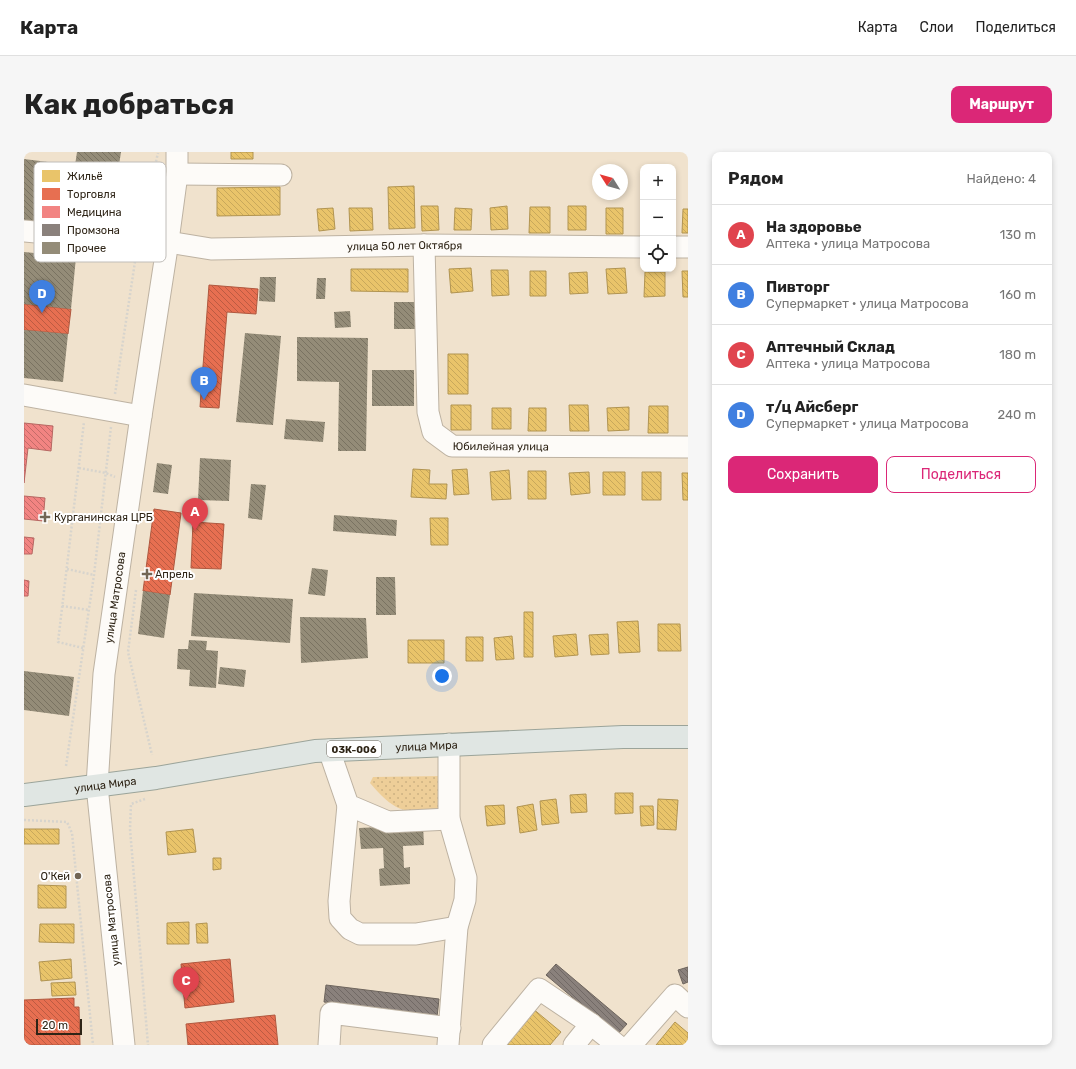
<!DOCTYPE html>
<html lang="ru">
<head>
<meta charset="utf-8">
<style>
  :root { --surface:#fff; --page:#f6f6f6; --text:#222; --muted:#767676; --line:#e0e0e0; --accent:#db2777 }
  body { margin:0; font-family:Rubik,sans-serif; background:var(--page); color:var(--text) }
  .controls { position:absolute; right:12px; top:12px; display:grid; overflow:hidden; border-radius:8px; box-shadow:0 2px 6px #0003 }
  .controls button { width:36px; height:36px; display:grid; place-items:center; padding:0; border:0; border-bottom:1px solid var(--line); background:var(--surface); color:var(--text); font:20px sans-serif }
  .compass { position:absolute; left:568px; top:12px; width:36px; height:36px; border-radius:50%; background:var(--surface); box-shadow:0 2px 6px #0003; rotate:307deg }
  .scale { position:absolute; left:12px; bottom:10px; width:46px; box-sizing:border-box; padding-left:4px; border:2px solid #2e2416; border-top:0; font-size:11px; line-height:14px; white-space:nowrap; color:#2e2416; -webkit-text-stroke:3px #fff; paint-order:stroke }
  .you { position:absolute; left:418px; top:524px; width:14px; height:14px; margin:-10px; border:3px solid #fff; border-radius:50%; background:#1a73e8; box-shadow:0 0 0 6px #1a73e833 }
  .badge { display:grid; place-items:center; width:26px; height:26px; border-radius:50%; background:var(--accent); color:#fff; font-size:13px; font-weight:700 }
  .pin { position:absolute; translate:-50% -33px; filter:drop-shadow(0 1px 2px #0008) }
  .pin::after { content:''; position:absolute; top:21px; width:14px; height:12px; background:inherit; clip-path:polygon(0 0,100% 0,50% 100%) }
  .list { margin:0; padding:0; list-style:none }
  h2 { display:flex; justify-content:space-between; align-items:center; height:52px; margin:0; padding:0 16px; font-size:17px }
  h2 small { font-size:13px; font-weight:400; color:var(--muted) }
  .list li { display:grid; grid-template-columns:26px 1fr auto; gap:12px; align-items:center; box-sizing:border-box; height:60px; padding:0 16px; border-top:1px solid var(--line) }
  .list b { display:block; font-size:15px; white-space:nowrap }
  .list p { margin:0; font-size:13px; white-space:nowrap; color:var(--muted) }
  .list em { font-size:13px; font-style:normal; color:var(--muted) }
  .actions { display:flex; gap:8px; padding:12px 16px }
  .actions a { flex:1; padding:9px 0; border:1px solid var(--accent); border-radius:8px; text-align:center; font-size:14px; color:var(--accent) }
  .actions .main { background:var(--accent); color:#fff }
  .icon { flex:none; width:22px; height:22px; fill:none; stroke:currentColor; stroke-width:2; stroke-linecap:round; stroke-linejoin:round }
  .map { position:relative; flex:none; width:664px; height:893px; overflow:hidden; border-radius:8px }
  header { display:flex; align-items:center; gap:24px; box-sizing:border-box; height:56px; padding:0 20px; background:var(--surface); border-bottom:1px solid var(--line) }
  header strong { font-size:19px }
  nav { display:flex; gap:22px; margin-inline-start:auto; font-size:14px }
  .intro { display:flex; align-items:center; justify-content:space-between; box-sizing:border-box; height:96px; padding:0 24px }
  h1 { margin:0; font-size:28px }
  .button { padding:10px 18px; border-radius:8px; background:var(--accent); color:#fff; font-size:14px; font-weight:700 }
  main { display:flex; gap:24px; padding:0 24px }
  aside { flex:1; background:var(--surface); border-radius:8px; box-shadow:0 2px 6px #0003 }
  .map>svg:first-child { display:block }
  .grass { fill:url(#grass-dots) }
  .homes { fill:url(#homes-back-hatch); stroke:#b19451 }
  .shops { fill:url(#shops-back-hatch); stroke:#b0583f }
  .health { fill:url(#health-back-hatch); stroke:#b76762 }
  .industry { fill:url(#industry-back-hatch); stroke:#6e655d }
  .building { fill:url(#building-back-hatch) }
  .lines { fill:none; stroke-linecap:round; stroke-linejoin:round }
  .minor-casing { stroke:#bdb2a2; stroke-width:23 }
  .major-casing { stroke:#9ba49a; stroke-width:24 }
  .path { stroke:#d7d4cd; stroke-width:2.5; stroke-dasharray:2 2; stroke-linecap:butt }
  .minor { stroke:#fdfbf8; stroke-width:21 }
  .major { stroke:#e0e6e3; stroke-width:22 }
  .poi-dot { fill:#726656; stroke:#fff; stroke-width:1.5 }
  .labels { text-anchor:middle; stroke-width:4; stroke-linejoin:round; paint-order:stroke }
  .shield { fill:#fff; stroke:#6d665c; stroke-width:1 }
  .shield-label { font-size:10px; font-weight:bold; fill:#2e2416 }
  .street-label { font-size:11px; fill:#2e2416; stroke:#fff }
  .poi-label { font-size:11px; fill:#2e2416; stroke:#fff; text-anchor:start }
  .key { fill:#fff; stroke:#c0bdb9; stroke-width:1 }
  .key-label { font-size:11px; fill:#2e2416 }
</style>
</head>
<body>
<header>
<strong>Карта</strong>
<nav><a>Карта</a><a>Слои</a><a>Поделиться</a></nav>
</header>
<div class="intro"><h1>Как добраться</h1><a class="button">Маршрут</a></div>
<main>
<div class="map">
<svg width="664" height="893" viewBox="0 0 664 893">
  <defs>
    <pattern id="grass-dots" width="8" height="8" patternUnits="userSpaceOnUse"><rect width="8" height="8" fill="#eece98"/><path d="M2 2h.1M6 6h.1" fill="none" stroke="#ccb182" stroke-width="1.8" stroke-linecap="round"/></pattern>
    <pattern id="homes-back-hatch" width="6" height="6" patternUnits="userSpaceOnUse"><rect width="6" height="6" fill="#e9c46a"/><path d="M-1 5l2 2M0 0l6 6M5-1l2 2" fill="none" stroke="#c8a85b"/></pattern>
    <pattern id="shops-back-hatch" width="6" height="6" patternUnits="userSpaceOnUse"><rect width="6" height="6" fill="#e76f51"/><path d="M-1 5l2 2M0 0l6 6M5-1l2 2" fill="none" stroke="#bc5b42"/></pattern>
    <pattern id="health-back-hatch" width="6" height="6" patternUnits="userSpaceOnUse"><rect width="6" height="6" fill="#f28482"/><path d="M-1 5l2 2M0 0l6 6M5-1l2 2" fill="none" stroke="#c46c69"/></pattern>
    <pattern id="industry-back-hatch" width="6" height="6" patternUnits="userSpaceOnUse"><rect width="6" height="6" fill="#8a817c"/><path d="M-1 5l2 2M0 0l6 6M5-1l2 2" fill="none" stroke="#716965"/></pattern>
    <pattern id="building-back-hatch" width="6" height="6" patternUnits="userSpaceOnUse"><rect width="6" height="6" fill="#948c78"/><path d="M-1 5l2 2M0 0l6 6M5-1l2 2" fill="none" stroke="#797261"/></pattern>
  </defs>
  <rect width="100%" height="100%" fill="#f0e2cd"/>
  <!-- grass -->
  <path class="grass" d="M 418,624 L 422,641 L 413,661 C 378,661 369,658 346,631 L 349,625 Z"/>
  <!-- homes -->
  <path class="homes" d="M 207,0 L 229,0 L 229,7 L 207,7 Z
    M 390,34 L 391,76 L 365,77 L 364,35 Z
    M 256,35 L 256,63 L 193,64 L 193,36 Z
    M 397,54 L 414,54 L 415,78 L 398,79 Z
    M 483,54 L 484,77 L 467,78 L 466,56 Z
    M 544,54 L 562,54 L 562,78 L 544,78 Z
    M 506,55 L 526,55 L 526,81 L 505,81 Z
    M 309,56 L 311,77 L 295,79 L 293,57 Z
    M 325,56 L 348,56 L 349,78 L 326,79 Z
    M 431,56 L 448,57 L 447,78 L 430,78 Z
    M 582,56 L 599,56 L 599,82 L 582,82 Z
    M 659,57 L 664,57 L 664,81 L 658,81 Z
    M 447,116 L 449,139 L 427,141 L 425,117 Z
    M 601,116 L 603,141 L 584,142 L 582,117 Z
    M 327,117 L 384,117 L 384,140 L 327,139 Z
    M 467,118 L 484,118 L 485,143 L 468,144 Z
    M 506,119 L 522,119 L 522,144 L 506,144 Z
    M 658,119 L 664,119 L 664,145 L 659,145 Z
    M 563,120 L 564,141 L 546,142 L 545,121 Z
    M 621,120 L 641,120 L 641,144 L 620,145 Z
    M 424,202 L 444,202 L 444,242 L 424,242 Z
    M 427,253 L 447,253 L 447,278 L 427,278 Z
    M 545,253 L 564,253 L 565,279 L 546,279 Z
    M 625,254 L 644,254 L 644,281 L 624,281 Z
    M 605,255 L 605,278 L 584,279 L 583,256 Z
    M 468,256 L 487,256 L 487,277 L 468,277 Z
    M 505,256 L 522,256 L 522,279 L 504,279 Z
    M 389,317 L 406,318 L 405,332 L 423,332 L 422,347 L 387,345 Z
    M 443,317 L 445,342 L 430,343 L 428,318 Z
    M 485,318 L 487,347 L 468,348 L 466,320 Z
    M 504,319 L 522,319 L 522,347 L 504,347 Z
    M 565,320 L 566,341 L 547,343 L 545,321 Z
    M 579,320 L 601,320 L 601,343 L 579,343 Z
    M 618,320 L 637,320 L 637,348 L 618,348 Z
    M 658,321 L 664,321 L 664,348 L 659,348 Z
    M 406,366 L 424,366 L 424,393 L 407,393 Z
    M 500,460 L 509,460 L 509,505 L 500,505 Z
    M 614,469 L 616,500 L 595,501 L 593,470 Z
    M 634,472 L 656,472 L 657,499 L 634,499 Z
    M 552,482 L 554,503 L 531,505 L 529,484 Z
    M 584,482 L 585,502 L 567,503 L 565,483 Z
    M 488,484 L 490,507 L 472,508 L 470,486 Z
    M 442,485 L 459,485 L 459,509 L 442,509 Z
    M 384,488 L 420,488 L 420,511 L 384,511 Z
    M 591,641 L 609,641 L 609,661 L 591,662 Z
    M 562,642 L 563,660 L 547,661 L 546,643 Z
    M 532,647 L 535,671 L 518,673 L 516,649 Z
    M 634,647 L 654,648 L 652,678 L 633,677 Z
    M 509,652 L 513,678 L 496,681 L 493,655 Z
    M 480,653 L 481,672 L 463,674 L 461,654 Z
    M 616,654 L 629,654 L 630,673 L 617,674 Z
    M 0,677 L 35,677 L 35,692 L 0,692 Z
    M 169,677 L 172,700 L 144,703 L 142,680 Z
    M 189,706 L 197,706 L 197,717 L 189,718 Z
    M 14,733 L 42,734 L 42,756 L 14,756 Z
    M 165,770 L 165,792 L 143,792 L 143,771 Z
    M 183,771 L 184,791 L 173,791 L 172,772 Z
    M 16,772 L 50,772 L 50,791 L 15,790 Z
    M 47,807 L 48,826 L 17,829 L 15,810 Z
    M 51,830 L 52,843 L 28,844 L 27,831 Z
    M 508,856 L 537,880 L 526,893 L 477,893 Z
    M 651,870 L 664,881 L 664,893 L 632,893 Z"/>
  <!-- shops -->
  <path class="shops" d="M 185,133 L 234,137 L 232,162 L 203,160 L 195,256 L 176,255 Z
    M 0,152 L 47,157 L 44,182 L 0,178 Z
    M 130,357 L 157,361 L 146,443 L 119,439 Z
    M 169,370 L 200,372 L 197,417 L 167,416 Z
    M 206,807 L 210,850 L 161,856 L 157,812 Z
    M 50,846 L 50,855 L 55,855 L 56,893 L 0,893 L 0,848 Z
    M 251,863 L 254,893 L 164,893 L 162,872 Z"/>
  <!-- health -->
  <path class="health" d="M 0,271 L 29,274 L 27,299 L 4,296 L 0,331 Z
    M 0,344 L 21,346 L 19,369 L 0,367 Z
    M 0,385 L 10,386 L 8,402 L 0,402 Z
    M 0,428 L 5,429 L 4,444 L 0,444 Z"/>
  <!-- industry -->
  <path class="industry" d="M 532,812 L 603,872 L 593,883 L 522,823 Z
    M 664,815 L 664,830 L 659,832 L 654,818 Z
    M 302,833 L 415,847 L 413,865 L 300,850 Z"/>
  <!-- building -->
  <path class="building" d="M 53,0 L 97,0 L 90,47 L 47,40 Z
    M 0,7 L 32,11 L 28,42 L 79,49 L 75,83 L 0,73 Z
    M 0,100 L 52,105 L 47,157 L 0,152 Z
    M 236,125 L 252,125 L 251,150 L 235,149 Z
    M 293,126 L 302,126 L 301,147 L 292,147 Z
    M 370,150 L 391,150 L 391,177 L 370,177 Z
    M 326,159 L 327,175 L 311,176 L 310,160 Z
    M 0,178 L 44,182 L 39,230 L 0,226 Z
    M 221,181 L 257,184 L 249,273 L 212,270 Z
    M 273,185 L 344,186 L 342,299 L 314,299 L 315,230 L 273,229 Z
    M 348,218 L 390,218 L 390,254 L 348,254 Z
    M 262,267 L 301,270 L 299,290 L 260,287 Z
    M 176,306 L 207,308 L 205,349 L 174,348 Z
    M 133,311 L 148,313 L 144,342 L 129,340 Z
    M 227,332 L 242,333 L 238,368 L 224,366 Z
    M 310,363 L 373,368 L 372,384 L 309,379 Z
    M 288,416 L 304,418 L 301,444 L 284,442 Z
    M 352,425 L 371,425 L 372,463 L 352,463 Z
    M 119,439 L 146,443 L 140,486 L 114,482 Z
    M 170,441 L 269,447 L 266,491 L 167,484 Z
    M 276,465 L 342,466 L 344,506 L 277,511 Z
    M 165,488 L 183,489 L 182,498 L 194,499 L 192,536 L 165,534 L 166,518 L 153,517 L 154,497 L 164,497 Z
    M 196,515 L 222,518 L 220,535 L 194,532 Z
    M 0,519 L 50,525 L 45,564 L 0,558 Z
    M 399,673 L 400,693 L 379,694 L 380,716 L 386,715 L 386,732 L 356,734 L 355,717 L 360,716 L 359,696 L 337,697 L 335,676 Z"/>
  <g class="lines">
    <!-- minor casing -->
    <g class="minor-casing">
      <g id="minor">
        <path d="M 153,22 L 257,23"/>
        <path id="s1" d="M 0,79 L 77,86 L 114,85 L 187,97 L 400,93 L 619,95"/>
        <path id="s2" d="M 400,93 L 404,260 L 409,280 L 428,294 L 664,295"/>
        <path d="M 649,95 L 664,95"/>
        <path d="M 0,243 L 117,264"/>
        <path d="M 305,598 L 324,653 L 364,670 L 425,667"/>
        <path d="M 324,653 L 315,749 L 316,766 L 326,777 L 336,782 L 392,782 L 433,775"/>
        <path id="s3" d="M 100,893 L 73,634 L 80,522 L 117,264 L 144,89 L 153,22 L 153,0"/>
        <path d="M 305,893 L 307,861 L 426,876"/>
        <path d="M 424,893 L 433,775 L 441,748 L 442,726 L 425,667 L 425,592"/>
        <path d="M 469,893 L 515,837 L 567,872 L 593,893"/>
        <path d="M 550,893 L 567,872"/>
        <path d="M 607,893 L 651,843 L 664,855"/>
      </g>
    </g>
    <!-- major casing -->
    <g class="major-casing">
      <g id="major">
        <path id="s4" d="M 0,643 L 132,626 L 291,599 L 599,585 L 664,585"/>
      </g>
    </g>
    <!-- path -->
    <path class="path" d="M 118,68 L 134,1
      M 91,242 L 112,103
      M 55,316 L 82,321 L 91,325
      M 43,417 L 70,423
      M 112,438 L 104,500 L 128,603
      M 38,454 L 65,458
      M 59,496 L 34,490 L 60,270
      M 42,614 L 70,423 L 87,275
      M 121,647 L 107,652 L 106,677 L 124,893
      M 0,668 L 43,670 L 48,681 L 69,893"/>
    <!-- minor -->
    <use href="#minor" class="minor"/>
    <!-- major -->
    <use href="#major" class="major"/>
  </g>
  <!-- markers -->
  <g class="poi-dot">
    <path d="M19 359h4v4h4v4h-4v4h-4v-4h-4v-4h4z"/>
    <path d="M121 416h4v4h4v4h-4v4h-4v-4h-4v-4h4z"/>
    <circle cx="54" cy="724" r="4"/>
  </g>
  <g class="labels">
    <!-- shield labels -->
    <rect class="shield" x="303" y="589" width="54" height="16" rx="3"/>
    <g class="shield-label">
      <text x="330" y="601">03К-006</text>
    </g>
    <!-- street labels -->
    <g class="street-label">
      <text dy="4" stroke="none"><textPath href="#s1" startOffset="382">улица 50 лет Октября</textPath></text>
      <text dy="4" stroke="none"><textPath href="#s2" startOffset="260">Юбилейная улица</textPath></text>
      <text dy="4" stroke="none"><textPath href="#s3" startOffset="450">улица Матросова</textPath></text>
      <text dy="4" stroke="none"><textPath href="#s4" startOffset="406">улица Мира</textPath></text>
      <text dy="4" stroke="none"><textPath href="#s4" startOffset="82">улица Мира</textPath></text>
      <text transform="translate(87 768) rotate(-96)" y="4">улица Матросова</text>
    </g>
    <!-- poi labels -->
    <g class="poi-label">
      <text x="30" y="369">Курганинская ЦРБ</text>
      <text x="131" y="426">Апрель</text>
      <text x="46" y="728" text-anchor="end">О'Кей</text>
    </g>
  </g>
  <!-- legend -->
  <rect x="10" y="10" width="132" height="100" rx="6" class="key"/>
  <rect x="18" y="18" width="18" height="12" fill="#e9c46a"/>
  <rect x="18" y="36" width="18" height="12" fill="#e76f51"/>
  <rect x="18" y="54" width="18" height="12" fill="#f28482"/>
  <rect x="18" y="72" width="18" height="12" fill="#8a817c"/>
  <rect x="18" y="90" width="18" height="12" fill="#948c78"/>
  <g class="key-label">
    <text x="43" y="28">Жильё</text>
    <text x="43" y="46">Торговля</text>
    <text x="43" y="64">Медицина</text>
    <text x="43" y="82">Промзона</text>
    <text x="43" y="100">Прочее</text>
  </g>
</svg>
<div class="controls">
<button>+</button>
<button>−</button>
<button><svg class="icon" aria-label="locate" viewBox="0 0 24 24"><circle cx="12" cy="12" r="6"/><path d="M12 2v4M12 18v4M2 12h4M18 12h4"/></svg></button>
</div>
<svg class="compass" viewBox="-18 -18 36 36"><path d="M0-13l5 13h-10z" fill="#e53935"/><path d="M0 13l5-13h-10z" fill="#767676"/></svg>
<div class="scale">20 m</div>
<div class="you"></div>
<div class="pin badge" style="left:171px;top:379px;background:#e0444e">A</div>
<div class="pin badge" style="left:180px;top:248px;background:#3f7fe0">B</div>
<div class="pin badge" style="left:162px;top:848px;background:#e0444e">C</div>
<div class="pin badge" style="left:18px;top:161px;background:#3f7fe0">D</div>
</div>
<aside>
<h2>Рядом<small>Найдено: 4</small></h2>
<ul class="list">
<li><span class="badge" style="background:#e0444e">A</span><div><b>На здоровье</b><p>Аптека · улица Матросова</p></div><em>130 m</em></li>
<li><span class="badge" style="background:#3f7fe0">B</span><div><b>Пивторг</b><p>Супермаркет · улица Матросова</p></div><em>160 m</em></li>
<li><span class="badge" style="background:#e0444e">C</span><div><b>Аптечный Склад</b><p>Аптека · улица Матросова</p></div><em>180 m</em></li>
<li><span class="badge" style="background:#3f7fe0">D</span><div><b>т/ц Айсберг</b><p>Супермаркет · улица Матросова</p></div><em>240 m</em></li>
</ul>
<div class="actions"><a class="main">Сохранить</a><a>Поделиться</a></div>
</aside>
</main>
</body>
</html>
